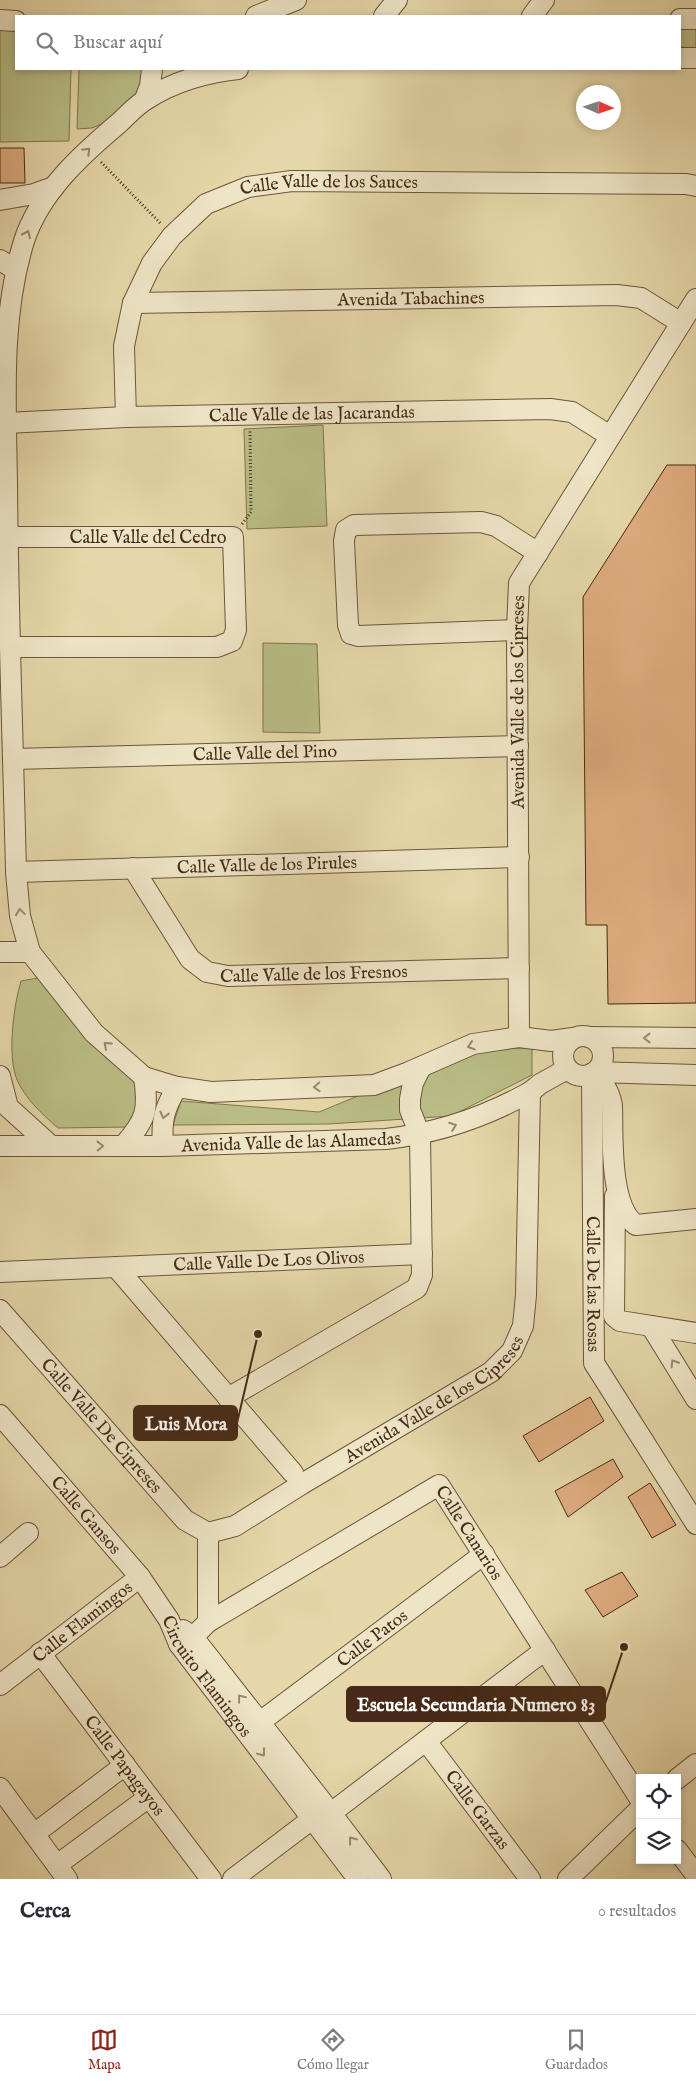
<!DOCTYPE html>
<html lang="es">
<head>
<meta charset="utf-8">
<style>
  :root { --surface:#fff; --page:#f7f7f7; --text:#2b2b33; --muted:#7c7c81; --line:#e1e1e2; --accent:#8f2418 }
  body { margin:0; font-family:"IM FELL English",serif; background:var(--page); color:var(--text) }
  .controls { position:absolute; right:15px; bottom:15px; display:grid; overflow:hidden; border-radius:0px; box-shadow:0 2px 8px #0003 }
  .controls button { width:45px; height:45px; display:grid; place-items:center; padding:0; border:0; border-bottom:1px solid var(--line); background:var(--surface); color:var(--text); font:25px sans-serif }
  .compass { position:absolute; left:576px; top:85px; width:45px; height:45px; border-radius:50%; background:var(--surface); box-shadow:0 2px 8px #0003; rotate:93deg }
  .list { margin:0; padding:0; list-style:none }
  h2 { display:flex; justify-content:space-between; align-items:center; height:65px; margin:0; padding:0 20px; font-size:21px }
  h2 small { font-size:16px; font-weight:400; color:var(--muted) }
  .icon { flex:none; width:28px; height:28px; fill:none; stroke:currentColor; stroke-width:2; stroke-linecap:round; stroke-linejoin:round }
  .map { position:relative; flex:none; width:696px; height:1879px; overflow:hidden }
  .search { position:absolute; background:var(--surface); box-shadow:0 2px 8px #0003; left:15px; right:15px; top:15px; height:55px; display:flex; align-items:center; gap:12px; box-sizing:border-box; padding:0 18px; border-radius:0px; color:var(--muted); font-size:19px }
  .sheet { height:135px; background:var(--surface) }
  nav { display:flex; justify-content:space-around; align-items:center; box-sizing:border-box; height:70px; border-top:1px solid var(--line); background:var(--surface); font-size:14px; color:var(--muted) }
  nav a { display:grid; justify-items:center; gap:2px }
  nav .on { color:var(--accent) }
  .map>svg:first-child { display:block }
  .green { fill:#b9bd85; stroke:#80744e }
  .building { fill:#deac7f; stroke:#462a17 }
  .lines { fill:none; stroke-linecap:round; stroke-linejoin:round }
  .minor-casing { stroke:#6e553c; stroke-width:22 }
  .path { stroke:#462a17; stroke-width:3; stroke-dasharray:1 2.5; stroke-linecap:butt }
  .minor { stroke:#eee5c7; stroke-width:20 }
  .oneway { stroke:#9a886f }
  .labels { text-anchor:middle; stroke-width:4; stroke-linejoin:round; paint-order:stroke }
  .street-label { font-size:18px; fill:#462a17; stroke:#eee5c7 }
  .leader { fill:none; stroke:#462a17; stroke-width:2 }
  .callout-dot { fill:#462a17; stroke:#eee5c7; stroke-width:2 }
  .callout { fill:#462a17; stroke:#462a17; stroke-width:2 }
  .callout-label { font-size:19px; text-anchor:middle; font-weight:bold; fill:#fff }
</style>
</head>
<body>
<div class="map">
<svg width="696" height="1879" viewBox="0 0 696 1879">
  <rect width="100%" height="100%" fill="#e5d7a9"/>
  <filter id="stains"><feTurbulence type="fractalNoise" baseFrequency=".004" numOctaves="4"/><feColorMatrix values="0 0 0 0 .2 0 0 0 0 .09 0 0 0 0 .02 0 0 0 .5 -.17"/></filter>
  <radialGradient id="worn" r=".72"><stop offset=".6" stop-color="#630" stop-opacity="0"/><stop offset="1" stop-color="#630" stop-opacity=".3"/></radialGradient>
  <!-- green -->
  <path class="green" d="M 0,28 L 16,28 L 16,69 L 71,69 L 69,141 L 0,142 Z
    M 680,28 L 696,28 L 696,48 L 680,47 Z
    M 79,69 L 149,69 L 140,97 L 104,123 L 92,128 L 77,129 Z
    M 323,425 L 327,526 L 247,529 L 244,429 Z
    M 263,643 L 317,644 L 320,733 L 263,732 Z
    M 38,978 L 143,1087 L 131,1127 L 58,1128 C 42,1114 21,1095 15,1074 C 8,1048 14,1005 21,981 Z
    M 532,1048 L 532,1075 L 451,1116 L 329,1124 L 173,1125 L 181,1101 L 319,1112 L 455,1056 L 495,1049 Z"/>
  <!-- building -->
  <path class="building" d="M 0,148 L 24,148 L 25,183 L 0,183 Z
    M 667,465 L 696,465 L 696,1003 L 608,1004 L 607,925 L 586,925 L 583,597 Z
    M 590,1397 L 604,1421 L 539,1462 L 523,1436 Z
    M 613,1459 L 623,1477 L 568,1517 L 555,1491 Z
    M 650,1483 L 676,1525 L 652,1538 L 628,1497 Z
    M 622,1572 L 638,1596 L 603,1617 L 585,1590 Z"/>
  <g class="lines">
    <!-- minor casing -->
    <g class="minor-casing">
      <g id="minor">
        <path d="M 256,16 L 296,0"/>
        <path d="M 384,16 L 397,0"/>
        <path d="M 532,16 L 544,0"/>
        <path d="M 680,19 L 696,19"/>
        <path d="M 0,20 L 16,21"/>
        <path d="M 680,58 L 696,58"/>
        <path d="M 238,69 C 207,72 173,82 147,99 C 136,105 128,115 119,123 C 81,155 40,192 24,241 C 0,319 6,403 7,484 C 8,613 13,743 16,872 L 20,916 L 30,952 L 94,1033 L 144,1077 L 177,1087 L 211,1092 L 374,1085 L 409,1072 L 473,1044 L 519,1037 L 551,1041 L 573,1038"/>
        <path d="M 145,99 L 150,86 L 152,69"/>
        <path d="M 0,200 L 34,194 L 54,187"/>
        <path d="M 0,260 L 16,270"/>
        <path id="s1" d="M 133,303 L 617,295 L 641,298 L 681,323"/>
        <path id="s2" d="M 126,417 L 124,346 L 133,303 L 152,263 L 172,236 L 206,204 L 248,187 L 292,181 L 686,184 L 696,186"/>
        <path id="s3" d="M 6,423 L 126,417 L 550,409 L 572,412 L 610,436"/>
        <path id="s4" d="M 7,537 L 233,537 L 236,630 L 232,641 L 217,647 L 11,647"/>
        <path d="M 517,630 L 358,636 L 351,634 L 348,625 L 344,541 L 346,530 L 354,525 L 481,522 L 496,526 L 538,553"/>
        <path id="s5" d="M 13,759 L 518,746"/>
        <path id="s6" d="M 133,868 L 190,959 L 207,972 L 228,976 L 519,968"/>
        <path id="s7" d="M 16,872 L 519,857"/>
        <path d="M 0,952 L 30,952"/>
        <circle cx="583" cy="1056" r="20"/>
        <path id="s8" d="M 519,1037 L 517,630 L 519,583 L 696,299"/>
        <path d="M 589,1037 L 696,1038"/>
        <path d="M 595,1072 L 696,1075"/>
        <path d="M 593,1073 C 604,1083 609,1091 612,1105 C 613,1136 609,1207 636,1225 L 696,1219"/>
        <path id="s9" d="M 592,1074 L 594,1363 L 696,1524"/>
        <path d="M 0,1076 L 8,1107 L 51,1146"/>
        <path d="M 124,1145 C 146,1120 149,1110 144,1077"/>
        <path id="s10" d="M 0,1146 L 163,1146 L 386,1139 C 438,1133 483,1118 528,1093 C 533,1091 536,1087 540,1084 C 549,1079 558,1074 567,1069"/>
        <path d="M 163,1146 C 161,1120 164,1109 177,1087"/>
        <path d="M 615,1196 L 614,1316 L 620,1321 L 696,1333"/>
        <path d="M 116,1267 L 293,1473"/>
        <path id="s11" d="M 0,1272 L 422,1254"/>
        <path id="s12" d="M 0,1310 L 185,1520 L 208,1533"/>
        <path d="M 651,1326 L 696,1399"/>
        <path d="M 228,1398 L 417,1288 L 422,1275 L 420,1135 L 410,1110 L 410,1099 L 413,1083 L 421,1067"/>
        <path id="s13" d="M 0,1415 L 140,1577 L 169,1620 L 179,1644 L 358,1879"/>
        <path id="s14" d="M 208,1533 L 235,1526 L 302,1484 L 491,1372 L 512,1351 L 523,1326 L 526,1295 L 530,1092"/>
        <path d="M 0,1557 L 28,1533"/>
        <path d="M 208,1622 L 208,1533"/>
        <path d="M 183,1630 L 193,1637 L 331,1813 L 381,1879"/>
        <path id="s15" d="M 179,1644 L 193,1637 L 208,1622 L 439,1485 L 640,1799"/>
        <path id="s16" d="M 40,1653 L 211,1879"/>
        <path id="s17" d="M 0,1685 L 140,1577"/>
        <path id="s18" d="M 260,1722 L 484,1554"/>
        <path id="s19" d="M 426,1741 L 530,1879"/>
        <path d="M 677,1779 L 696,1764"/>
        <path d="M 0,1788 L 67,1879"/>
        <path d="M 331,1813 L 545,1650"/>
        <path d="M 34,1834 L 125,1765"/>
        <path d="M 677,1850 L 696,1875"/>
        <path d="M 57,1865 L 149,1797"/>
        <path d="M 233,1879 L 312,1819"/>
        <path d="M 568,1879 L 640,1809"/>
      </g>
    </g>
    <!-- path -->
    <path class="path" d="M 101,162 L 161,224
      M 242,524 L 251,512 L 250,431"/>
    <!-- minor -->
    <use href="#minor" class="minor"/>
  </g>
  <!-- one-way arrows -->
  <defs><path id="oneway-chevron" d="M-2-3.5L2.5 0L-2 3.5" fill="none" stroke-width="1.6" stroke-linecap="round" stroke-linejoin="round" transform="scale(1.25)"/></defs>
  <g class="oneway">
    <use href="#oneway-chevron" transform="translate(87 151) rotate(-45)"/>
    <use href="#oneway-chevron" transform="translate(27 234) rotate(-66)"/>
    <use href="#oneway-chevron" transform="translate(20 912) rotate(-98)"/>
    <use href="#oneway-chevron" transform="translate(647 1038) rotate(180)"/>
    <use href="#oneway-chevron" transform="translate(107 1045) rotate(-138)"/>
    <use href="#oneway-chevron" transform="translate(471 1046) rotate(162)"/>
    <use href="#oneway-chevron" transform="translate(317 1087) rotate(177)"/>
    <use href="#oneway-chevron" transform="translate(164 1115) rotate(104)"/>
    <use href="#oneway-chevron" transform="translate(453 1126) rotate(-20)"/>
    <use href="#oneway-chevron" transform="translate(100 1146) rotate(-1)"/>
    <use href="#oneway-chevron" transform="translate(674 1363) rotate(-122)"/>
    <use href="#oneway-chevron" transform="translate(241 1698) rotate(-128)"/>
    <use href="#oneway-chevron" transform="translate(262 1753) rotate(53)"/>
    <use href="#oneway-chevron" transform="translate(352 1840) rotate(-127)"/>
  </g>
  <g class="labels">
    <!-- street labels -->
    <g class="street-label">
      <text dy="6" stroke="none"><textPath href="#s2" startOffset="366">Calle Valle de los Sauces</textPath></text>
      <text dy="6" stroke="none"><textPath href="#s1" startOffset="278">Avenida Tabachines</textPath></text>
      <text dy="6" stroke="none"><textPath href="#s3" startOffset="306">Calle Valle de las Jacarandas</textPath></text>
      <text dy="6" stroke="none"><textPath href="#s4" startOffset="141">Calle Valle del Cedro</textPath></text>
      <text dy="6" stroke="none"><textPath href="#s8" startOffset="335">Avenida Valle de los Cipreses</textPath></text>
      <text dy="6" stroke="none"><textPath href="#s5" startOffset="252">Calle Valle del Pino</textPath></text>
      <text dy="6" stroke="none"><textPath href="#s7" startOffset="251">Calle Valle de los Pirules</textPath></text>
      <text dy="6" stroke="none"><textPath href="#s6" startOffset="236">Calle Valle de los Fresnos</textPath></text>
      <text dy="6" stroke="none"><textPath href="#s10" startOffset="291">Avenida Valle de las Alamedas</textPath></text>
      <text dy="6" stroke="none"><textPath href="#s11" startOffset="269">Calle Valle De Los Olivos</textPath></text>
      <text dy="6" stroke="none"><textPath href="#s9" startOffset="210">Calle De las Rosas</textPath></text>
      <text dy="6" stroke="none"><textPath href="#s14" startOffset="265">Avenida Valle de los Cipreses</textPath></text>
      <text dy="6" stroke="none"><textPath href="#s12" startOffset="154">Calle Valle De Cipreses</textPath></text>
      <text dy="6" stroke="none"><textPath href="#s13" startOffset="132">Calle Gansos</textPath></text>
      <text dy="6" stroke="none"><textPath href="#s15" startOffset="362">Calle Canarios</textPath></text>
      <text dy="6" stroke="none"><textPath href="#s17" startOffset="104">Calle Flamingos</textPath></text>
      <text dy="6" stroke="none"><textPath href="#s18" startOffset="140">Calle Patos</textPath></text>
      <text dy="6" stroke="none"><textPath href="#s13" startOffset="334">Circuito Flamingos</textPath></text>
      <text dy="6" stroke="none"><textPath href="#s16" startOffset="141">Calle Papagayos</textPath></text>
      <text dy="6" stroke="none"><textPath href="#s19" startOffset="86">Calle Garzas</textPath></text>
    </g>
  </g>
  <!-- callouts -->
  <path class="leader" d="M258 1334L237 1423M624 1647L605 1704"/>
  <g class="callout-dot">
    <circle cx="258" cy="1334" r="5"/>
    <circle cx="624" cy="1647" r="5"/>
  </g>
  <g class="callout">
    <rect x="134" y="1406" width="103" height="34" rx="5"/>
    <rect x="347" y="1687" width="258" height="34" rx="5"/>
  </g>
  <g class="callout-label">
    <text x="186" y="1430">Luis Mora</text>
    <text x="476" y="1711">Escuela Secundaria Numero 83</text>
  </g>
  <rect width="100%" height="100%" filter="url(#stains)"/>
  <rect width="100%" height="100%" fill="url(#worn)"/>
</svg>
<div class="controls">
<button><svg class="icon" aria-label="locate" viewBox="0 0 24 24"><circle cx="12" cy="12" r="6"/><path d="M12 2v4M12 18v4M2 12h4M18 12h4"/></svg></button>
<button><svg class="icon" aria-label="layers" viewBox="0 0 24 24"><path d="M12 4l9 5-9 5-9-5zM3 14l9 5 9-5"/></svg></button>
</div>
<svg class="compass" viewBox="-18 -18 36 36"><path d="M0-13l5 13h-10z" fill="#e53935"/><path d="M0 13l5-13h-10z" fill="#7c7c81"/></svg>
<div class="search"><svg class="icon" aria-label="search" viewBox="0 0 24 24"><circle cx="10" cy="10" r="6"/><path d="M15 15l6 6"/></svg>Buscar aquí</div>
</div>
<section class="sheet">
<h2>Cerca<small>0 resultados</small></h2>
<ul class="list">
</ul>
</section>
<nav>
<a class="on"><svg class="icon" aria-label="map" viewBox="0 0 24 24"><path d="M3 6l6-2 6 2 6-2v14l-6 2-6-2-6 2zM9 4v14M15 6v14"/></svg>Mapa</a>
<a><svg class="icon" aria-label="directions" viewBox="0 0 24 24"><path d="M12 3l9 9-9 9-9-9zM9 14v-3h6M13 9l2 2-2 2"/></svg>Cómo llegar</a>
<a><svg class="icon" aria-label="saved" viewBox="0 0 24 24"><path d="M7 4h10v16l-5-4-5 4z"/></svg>Guardados</a>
</nav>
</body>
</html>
